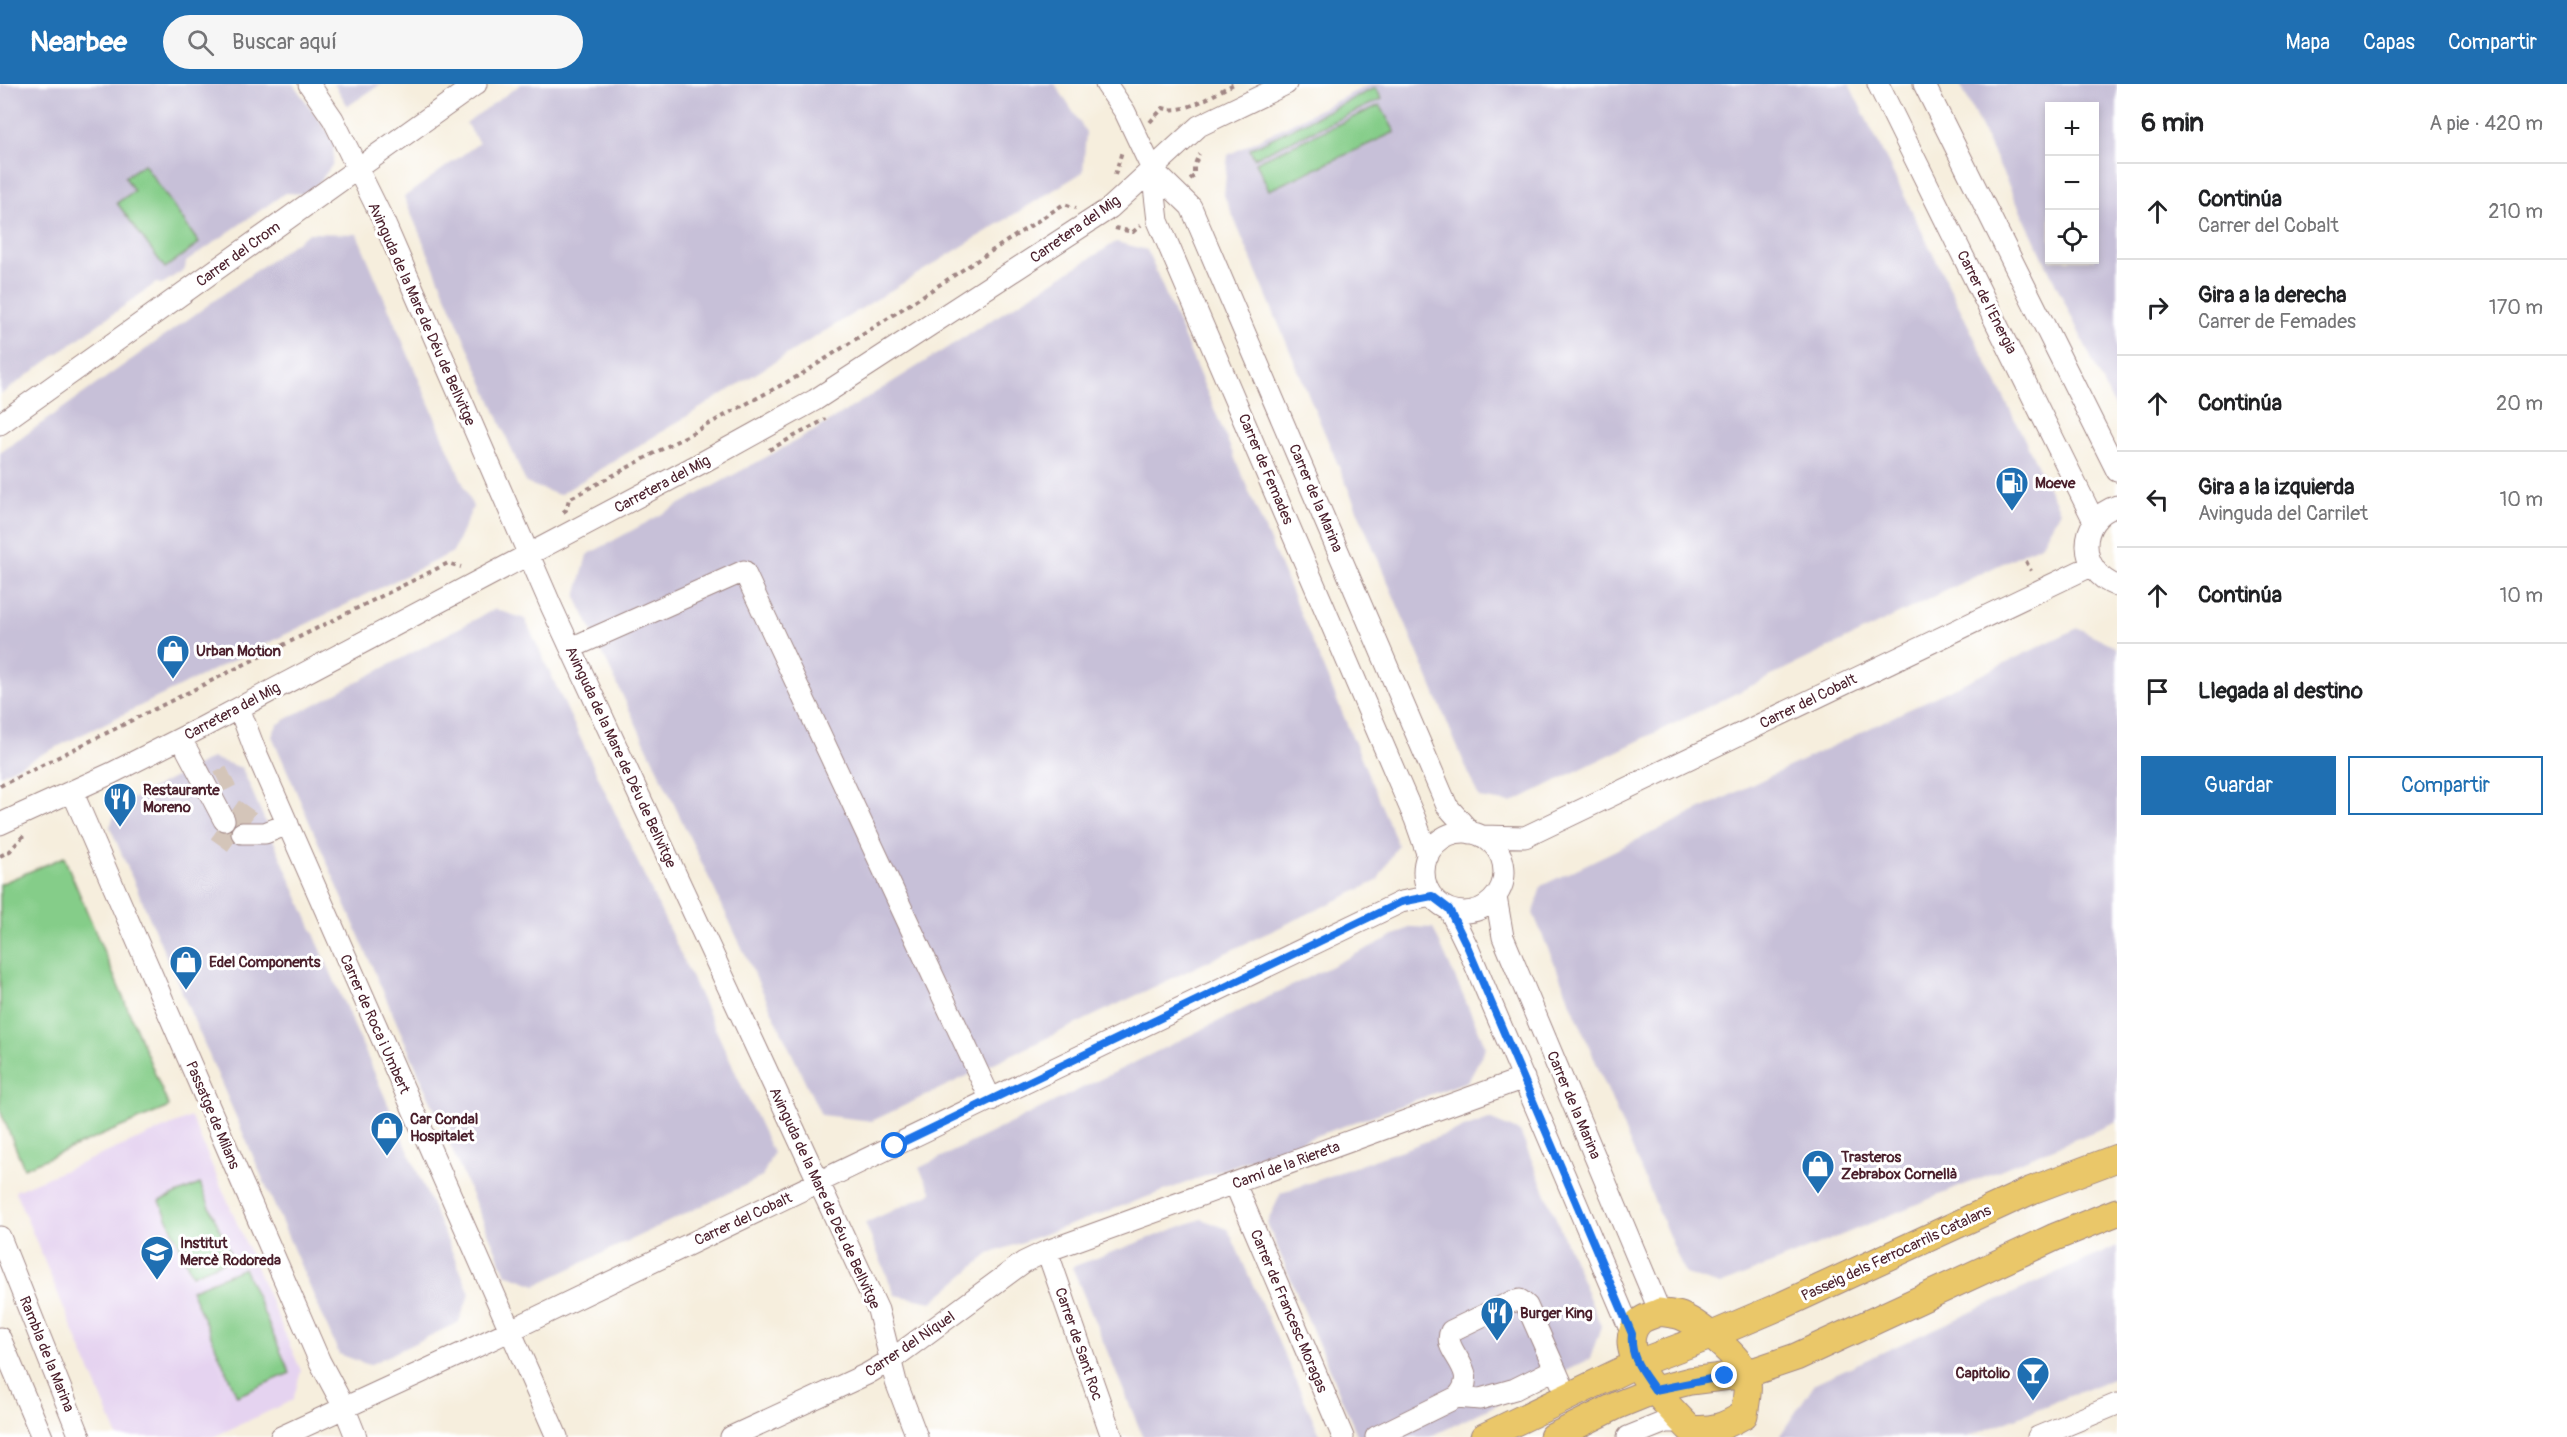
<!DOCTYPE html>
<html lang="es">
<head>
<meta charset="utf-8">
<style>
  :root { --surface:#fff; --page:#f6f6f6; --text:#202124; --muted:#757577; --line:#e0e0e0; --accent:#1f6fb2 }
  body { margin:0; font-family:Pangolin,sans-serif; background:var(--page); color:var(--text) }
  .controls { position:absolute; right:18px; top:18px; display:grid; overflow:hidden; border-radius:0px; box-shadow:0 3px 9px #0003 }
  .controls button { width:54px; height:54px; display:grid; place-items:center; padding:0; border:0; border-bottom:2px solid var(--line); background:var(--surface); color:var(--text); font:30px sans-serif }
  .stop { position:absolute; width:18px; height:18px; margin:-14px; border:4px solid #1a73e8; border-radius:50%; background:#fff }
  .stop.end { background:#1a73e8; border-color:#fff; box-shadow:0 2px 6px #0008 }
  .list { margin:0; padding:0; list-style:none }
  h2 { display:flex; justify-content:space-between; align-items:center; height:78px; margin:0; padding:0 24px; font-size:26px }
  h2 small { font-size:20px; font-weight:400; color:var(--muted) }
  .list li { display:grid; grid-template-columns:39px 1fr auto; gap:18px; align-items:center; box-sizing:border-box; height:96px; padding:0 24px; border-top:2px solid var(--line) }
  .list b { display:block; font-size:22px; white-space:nowrap }
  .list p { margin:0; font-size:20px; white-space:nowrap; color:var(--muted) }
  .list em { font-size:20px; font-style:normal; color:var(--muted) }
  .actions { display:flex; gap:12px; padding:18px 24px }
  .actions a { flex:1; padding:14px 0; border:2px solid var(--accent); border-radius:0px; text-align:center; font-size:21px; color:var(--accent) }
  .actions .main { background:var(--accent); color:#fff }
  .icon { flex:none; width:33px; height:33px; fill:none; stroke:currentColor; stroke-width:2; stroke-linecap:round; stroke-linejoin:round }
  .map { position:relative; flex:none; width:2117px; height:1353px; overflow:hidden }
  header { display:flex; align-items:center; gap:36px; box-sizing:border-box; height:84px; padding:0 30px; background:var(--accent); color:#fff }
  header strong { font-size:28px }
  nav { display:flex; gap:33px; margin-inline-start:auto; font-size:21px }
  .search { width:420px; height:54px; background:var(--page); display:flex; align-items:center; gap:15px; box-sizing:border-box; padding:0 21px; border-radius:33px; color:var(--muted); font-size:22px }
  main { display:flex }
  aside { flex:1; background:var(--surface) }
  .map>svg:first-child { display:block }
  .built { fill:#e5d3f0 }
  .industrial { fill:#c7c0d8; fill-rule:evenodd }
  .green { fill:#85cd89; stroke:#68765a; stroke-width:1.5 }
  .lines { fill:none; stroke-linecap:round; stroke-linejoin:round }
  .minor-tunnel { stroke:#d4c5b9; stroke-width:21; stroke-dasharray:21 10; stroke-linecap:butt }
  .minor-casing { stroke:#a08684; stroke-width:23 }
  .major-casing { stroke:#a08684; stroke-width:29 }
  .path { stroke:#a08684; stroke-width:4; stroke-dasharray:4.5 4.5; stroke-linecap:butt }
  .minor { stroke:#fff; stroke-width:21 }
  .major { stroke:#eac769; stroke-width:27 }
  .route { stroke:#1a73e8; stroke-width:8 }
  .labels { text-anchor:middle; stroke-width:6; stroke-linejoin:round; paint-order:stroke }
  .street-label { font-size:15px; fill:#4a1f2b; stroke:#fff }
  .poi-label { font-size:15px; font-weight:bold; fill:#4a1f2b; stroke:#fff; text-anchor:start }
</style>
</head>
<body>
<header>
<strong>Nearbee</strong>
<div class="search"><svg class="icon" aria-label="search" viewBox="0 0 24 24"><circle cx="10" cy="10" r="6"/><path d="M15 15l6 6"/></svg>Buscar aquí</div>
<nav><a>Mapa</a><a>Capas</a><a>Compartir</a></nav>
</header>
<main>
<div class="map">
<svg width="2117" height="1353" viewBox="0 0 2117 1353">
  <rect width="100%" height="100%" fill="#fff"/>
  <filter id="ink" filterUnits="userSpaceOnUse"><feTurbulence type="fractalNoise" baseFrequency=".0167" numOctaves="2"/><feDisplacementMap in="SourceGraphic" scale="12" xChannelSelector="R" yChannelSelector="G"/><feConvolveMatrix kernelMatrix="1 2 1 2 8 2 1 2 1" color-interpolation-filters="sRGB"/></filter>
  <filter id="wash" filterUnits="userSpaceOnUse"><feTurbulence type="fractalNoise" baseFrequency=".008" numOctaves="4" result="noise"/><feDisplacementMap in="SourceGraphic" scale="24" xChannelSelector="R" yChannelSelector="G"/><feGaussianBlur stdDeviation="1.35" result="paint"/><feColorMatrix in="noise" values="0 0 0 0 0 0 0 0 0 0 0 0 0 0 0 0 0 1.4 0 .05"/><feComposite in="paint" operator="in"/></filter>
  <g filter="url(#wash)">
    <rect width="100%" height="100%" fill="#f6eedd"/>
    <!-- built -->
    <path class="built" d="M 191,1033 L 301,1287 L 293,1316 L 213,1353 L 118,1353 L 15,1107 Z"/>
    <!-- industrial -->
    <path class="industrial" d="M 0,0 L 293,0 L 334,56 L 333,80 L 317,101 L 304,110 L 285,109 L 186,178 L 185,185 L 162,200 L 156,199 L 0,311 Z
      M 334,0 L 381,0 L 348,22 Z
      M 521,0 L 1055,0 L 1086,48 L 1083,88 L 559,411 L 526,399 L 404,113 L 479,59 L 466,39 Z
      M 1370,0 L 1849,0 L 2060,427 L 2042,460 L 1511,719 L 1479,714 L 1224,111 L 1228,71 Z
      M 1960,0 L 2117,0 L 2117,328 ZM 2050,22 L 2094,22 L 2094,176 L 2050,176 Z
      M 309,149 L 357,150 L 473,423 L 453,468 L 0,691 L 0,369 Z
      M 1116,158 L 1147,166 L 1398,761 L 1377,797 L 872,1037 L 821,1031 L 576,513 L 587,471 L 814,347 Z
      M 495,525 L 525,535 L 773,1069 L 762,1093 L 536,1201 L 506,1190 L 272,652 L 277,641 L 285,636 Z
      M 2078,544 L 2115,562 L 2117,566 L 2117,1038 L 1720,1201 L 1685,1190 L 1533,829 L 1541,802 Z
      M 212,674 L 242,684 L 470,1209 L 459,1238 L 369,1281 L 339,1270 L 110,743 L 117,723 Z
      M 1411,843 L 1433,844 L 1486,963 L 1468,997 L 989,1170 L 932,1218 L 895,1211 L 865,1139 L 932,1109 L 919,1084 Z
      M 1489,1035 L 1520,1048 L 1601,1242 L 1590,1275 L 1430,1353 L 1358,1353 L 1267,1139 L 1281,1109 Z
      M 1201,1135 L 1228,1145 L 1321,1353 L 1143,1353 L 1072,1183 Z
      M 2117,1162 L 2117,1293 L 1968,1353 L 1779,1353 L 1815,1299 Z"/>
    <!-- green -->
    <path class="green" d="M 1375,4 L 1382,15 L 1254,74 L 1250,65 Z
      M 1380,21 L 1395,48 L 1269,106 L 1256,78 Z
      M 144,80 L 199,159 L 165,184 L 117,119 L 134,107 L 125,93 Z
      M 64,773 L 169,1023 L 24,1084 L 0,1026 L 0,800 Z
      M 200,1100 L 232,1174 L 192,1191 L 160,1117 Z
      M 244,1184 L 290,1289 L 237,1312 L 191,1206 Z"/>
  </g>
  <g filter="url(#ink)">
    <g class="lines">
      <!-- minor-tunnel -->
      <path class="minor-tunnel" d="M 219,698 L 231,692
        M 233,725 L 250,737
        M 217,746 L 235,759"/>
      <!-- minor casing -->
      <g class="minor-casing">
        <path id="minor" d="M 309,0 L 333,35 L 384,138 L 552,524 L 878,1226 L 896,1298 L 917,1353
          M 1106,0 L 1125,28 L 1152,85 L 1158,137 L 1415,735 L 1428,772
          M 1878,0 L 2094,437
          M 1924,0 L 2117,387
          M 1152,85 L 1191,123 L 1447,722 L 1471,749
          M 0,340 L 476,0
          M 2117,422 C 2076,435 2078,488 2117,502
          M 571,564 L 744,487 L 991,1016
          M 239,624 L 255,666 L 557,1353
          M 187,666 L 224,736
          M 72,707 L 320,1278 L 344,1323 L 356,1353
          M 0,740 L 112,689 L 203,643 L 705,377 L 815,316 L 1110,124 L 1199,42 L 1286,0
          M1424 788a40 40 0 1 1 80 0a40 40 0 1 1-80 0Z
          M 242,749 L 265,749 L 288,740
          M 1481,752 L 1525,753 L 2091,482
          M 1496,813 L 1503,853 L 1660,1228
          M 1449,825 L 1468,864 L 1632,1250
          M 1235,1100 L 1343,1353
          M 0,1153 L 80,1353
          M 1047,1167 L 1112,1353
          M 0,1254 L 42,1353
          M 1457,1313 C 1483,1286 1440,1268 1451,1247 L 1511,1218 L 1520,1216 L 1527,1222 L 1555,1285
          M 281,1353 L 463,1269 L 1401,818 L 1432,812
          M 731,1353 L 867,1290 L 891,1276 L 1024,1178 L 1047,1167 L 1524,994
          M 1376,1353 L 1457,1313 L 1480,1315 L 1515,1305 L 1555,1285 L 1567,1312
          M 1628,1353 L 1665,1338 L 1683,1338
          M 2038,1353 L 2117,1320"/>
      </g>
      <!-- major casing -->
      <g class="major-casing">
        <path id="major" d="M 1660,1228 C 1668,1230 1677,1230 1683,1233 C 1699,1240 1740,1273 1745,1289 C 1750,1301 1746,1318 1744,1331 C 1723,1343 1714,1347 1690,1345 C 1670,1324 1610,1268 1639,1238 C 1644,1233 1654,1231 1660,1228 Z
          M 1484,1353 L 1636,1280 L 1710,1252 L 1783,1221 L 2032,1106 L 2117,1074
          M 1553,1353 L 1618,1321 L 1655,1306 L 1690,1297 L 1746,1290 L 1796,1273 L 2055,1153 L 2117,1128"/>
      </g>
      <!-- path -->
      <path class="path" d="M 1150,38 L 1163,24 C 1186,31 1213,10 1234,0
        M 1115,91 L 1122,67
        M 1190,95 L 1194,92 L 1194,83 L 1199,70
        M 1115,144 L 1133,148 L 1141,141
        M 769,366 L 826,335
        M 563,428 L 566,426 L 569,415 L 802,290 L 1064,120 L 1076,124
        M 2026,477 L 2031,487
        M 0,702 L 448,479 L 461,483
        M 0,772 L 10,767 L 24,751"/>
      <!-- minor -->
      <use href="#minor" class="minor"/>
      <!-- major -->
      <use href="#major" class="major"/>
    </g>
  </g>
  <g class="lines" filter="url(#ink)">
    <!-- route -->
    <path class="route" d="M 895,1062 L 1401,818 L 1432,812 L 1449,825 L 1468,864 L 1632,1250 C 1630,1274 1642,1287 1655,1306 L 1725,1292"/>
  </g>
  <!-- icons -->
  <defs>
    <g id="fuel-pin" transform="scale(1.725)"><path d="M0 17L-7.5 6A9.5 9.5 0 1 1 7.5 6Z" fill="#1f6fb2" stroke="#fff"/><path d="M-5.5-6h7V0h2V4h1.3V-2.5L3-4.5l.8-.8L6-3V5H2.5V1h-1V6h-7ZM-4.2-4.7v3.2H.2V-4.7Z" fill="#fff"/></g>
    <g id="shop-pin" transform="scale(1.725)"><path d="M0 17L-7.5 6A9.5 9.5 0 1 1 7.5 6Z" fill="#1f6fb2" stroke="#fff"/><path d="M-5-2.5h2.3a2.7 3.5 0 0 1 5.4 0H5L5.5 6h-11ZM-1.5-2.5h3a1.5 2.3 0 0 0-3 0Z" fill="#fff"/></g>
    <g id="restaurant-pin" transform="scale(1.725)"><path d="M0 17L-7.5 6A9.5 9.5 0 1 1 7.5 6Z" fill="#1f6fb2" stroke="#fff"/><path d="M-5-6h1v4h1v-4h1v4h1v-4h1v5L-1.5 .5V6h-2V.5L-5-1ZM5-6V6H3V1.5H1.5Q1.5-4 5-6Z" fill="#fff"/></g>
    <g id="school-pin" transform="scale(1.725)"><path d="M0 17L-7.5 6A9.5 9.5 0 1 1 7.5 6Z" fill="#1f6fb2" stroke="#fff"/><path d="M0-5L7-2L0 1L-7-2ZM-4 1L0 2.5L4 1V4Q0 6-4 4Z" fill="#fff"/></g>
    <g id="bar-pin" transform="scale(1.725)"><path d="M0 17L-7.5 6A9.5 9.5 0 1 1 7.5 6Z" fill="#1f6fb2" stroke="#fff"/><path d="M-6-5H6L.8 .8V4.5H3.5V6h-7V4.5H-.8V.8Z" fill="#fff"/></g>
  </defs>
  <g fill-rule="evenodd">
    <use href="#fuel-pin" x="2012" y="399"/>
    <use href="#shop-pin" x="173" y="567"/>
    <use href="#restaurant-pin" x="120" y="715"/>
    <use href="#shop-pin" x="186" y="878"/>
    <use href="#shop-pin" x="387" y="1044"/>
    <use href="#shop-pin" x="1818" y="1082"/>
    <use href="#school-pin" x="157" y="1168"/>
    <use href="#restaurant-pin" x="1497" y="1229"/>
    <use href="#bar-pin" x="2033" y="1289"/>
  </g>
  <g class="labels">
    <!-- street labels -->
    <g class="street-label">
      <text transform="translate(1075 145) rotate(-35)" y="5">Carretera del Mig</text>
      <text transform="translate(238 170) rotate(-36)" y="5">Carrer del Crom</text>
      <text transform="translate(1987 218) rotate(63)" y="5">Carrer de l'Energia</text>
      <text transform="translate(422 230) rotate(66)" y="5">Avinguda de la Mare de Déu de Bellvitge</text>
      <text transform="translate(1266 385) rotate(67)" y="5">Carrer de Femades</text>
      <text transform="translate(662 400) rotate(-28)" y="5">Carretera del Mig</text>
      <text transform="translate(1316 414) rotate(67)" y="5">Carrer de la Marina</text>
      <text transform="translate(1808 617) rotate(-26)" y="5">Carrer del Cobalt</text>
      <text transform="translate(232 627) rotate(-28)" y="5">Carretera del Mig</text>
      <text transform="translate(621 673) rotate(65)" y="5">Avinguda de la Mare de Déu de Bellvitge</text>
      <text transform="translate(375 940) rotate(66)" y="5">Carrer de Roca i Umbert</text>
      <text transform="translate(1574 1021) rotate(67)" y="5">Carrer de la Marina</text>
      <text transform="translate(213 1031) rotate(67)" y="5">Passatge de Milans</text>
      <text transform="translate(1286 1081) rotate(-20)" y="5">Camí de la Riereta</text>
      <text transform="translate(825 1114) rotate(65)" y="5">Avinguda de la Mare de Déu de Bellvitge</text>
      <text transform="translate(743 1135) rotate(-25)" y="5">Carrer del Cobalt</text>
      <text transform="translate(1896 1169) rotate(-25)" y="5">Passeig dels Ferrocarrils Catalans</text>
      <text transform="translate(1289 1227) rotate(67)" y="5">Carrer de Francesc Moragas</text>
      <text transform="translate(910 1260) rotate(-34)" y="5">Carrer del Níquel</text>
      <text transform="translate(1079 1260) rotate(71)" y="5">Carrer de Sant Roc</text>
      <text transform="translate(47 1270) rotate(68)" y="5">Rambla de la Marina</text>
    </g>
    <!-- poi labels -->
    <g class="poi-label">
      <text x="2035" y="404">Moeve</text>
      <text x="196" y="572">Urban Motion</text>
      <text x="143" y="711">Restaurante<tspan x="143" dy="17">Moreno</tspan></text>
      <text x="209" y="883">Edel Components</text>
      <text x="410" y="1040">Car Condal<tspan x="410" dy="17">Hospitalet</tspan></text>
      <text x="1841" y="1078">Trasteros<tspan x="1841" dy="17">Zebrabox Cornellà</tspan></text>
      <text x="180" y="1164">Institut<tspan x="180" dy="17">Mercè Rodoreda</tspan></text>
      <text x="1520" y="1234">Burger King</text>
      <text x="2010" y="1294" text-anchor="end">Capitolio</text>
    </g>
  </g>
</svg>
<div class="controls">
<button>+</button>
<button>−</button>
<button><svg class="icon" aria-label="locate" viewBox="0 0 24 24"><circle cx="12" cy="12" r="6"/><path d="M12 2v4M12 18v4M2 12h4M18 12h4"/></svg></button>
</div>
<div class="stop" style="left:895px;top:1062px"></div>
<div class="stop end" style="left:1725px;top:1292px"></div>
</div>
<aside>
<h2>6 min<small>A pie · 420 m</small></h2>
<ul class="list">
<li><svg class="icon" aria-label="ahead" viewBox="0 0 24 24"><path d="M12 20V5M6 11l6-6 6 6"/></svg><div><b>Continúa</b><p>Carrer del Cobalt</p></div><em>210 m</em></li>
<li><svg class="icon" aria-label="right" viewBox="0 0 24 24"><path d="M7 20v-9h11M14 6l5 5-5 5"/></svg><div><b>Gira a la derecha</b><p>Carrer de Femades</p></div><em>170 m</em></li>
<li><svg class="icon" aria-label="ahead" viewBox="0 0 24 24"><path d="M12 20V5M6 11l6-6 6 6"/></svg><div><b>Continúa</b></div><em>20 m</em></li>
<li><svg class="icon" aria-label="left" viewBox="0 0 24 24"><path d="M17 20v-9H6M10 6l-5 5 5 5"/></svg><div><b>Gira a la izquierda</b><p>Avinguda del Carrilet</p></div><em>10 m</em></li>
<li><svg class="icon" aria-label="ahead" viewBox="0 0 24 24"><path d="M12 20V5M6 11l6-6 6 6"/></svg><div><b>Continúa</b></div><em>10 m</em></li>
<li><svg class="icon" aria-label="arrive" viewBox="0 0 24 24"><path d="M6 21V4h12l-3 4 3 4H6"/></svg><div><b>Llegada al destino</b></div></li>
</ul>
<div class="actions"><a class="main">Guardar</a><a>Compartir</a></div>
</aside>
</main>
</body>
</html>
